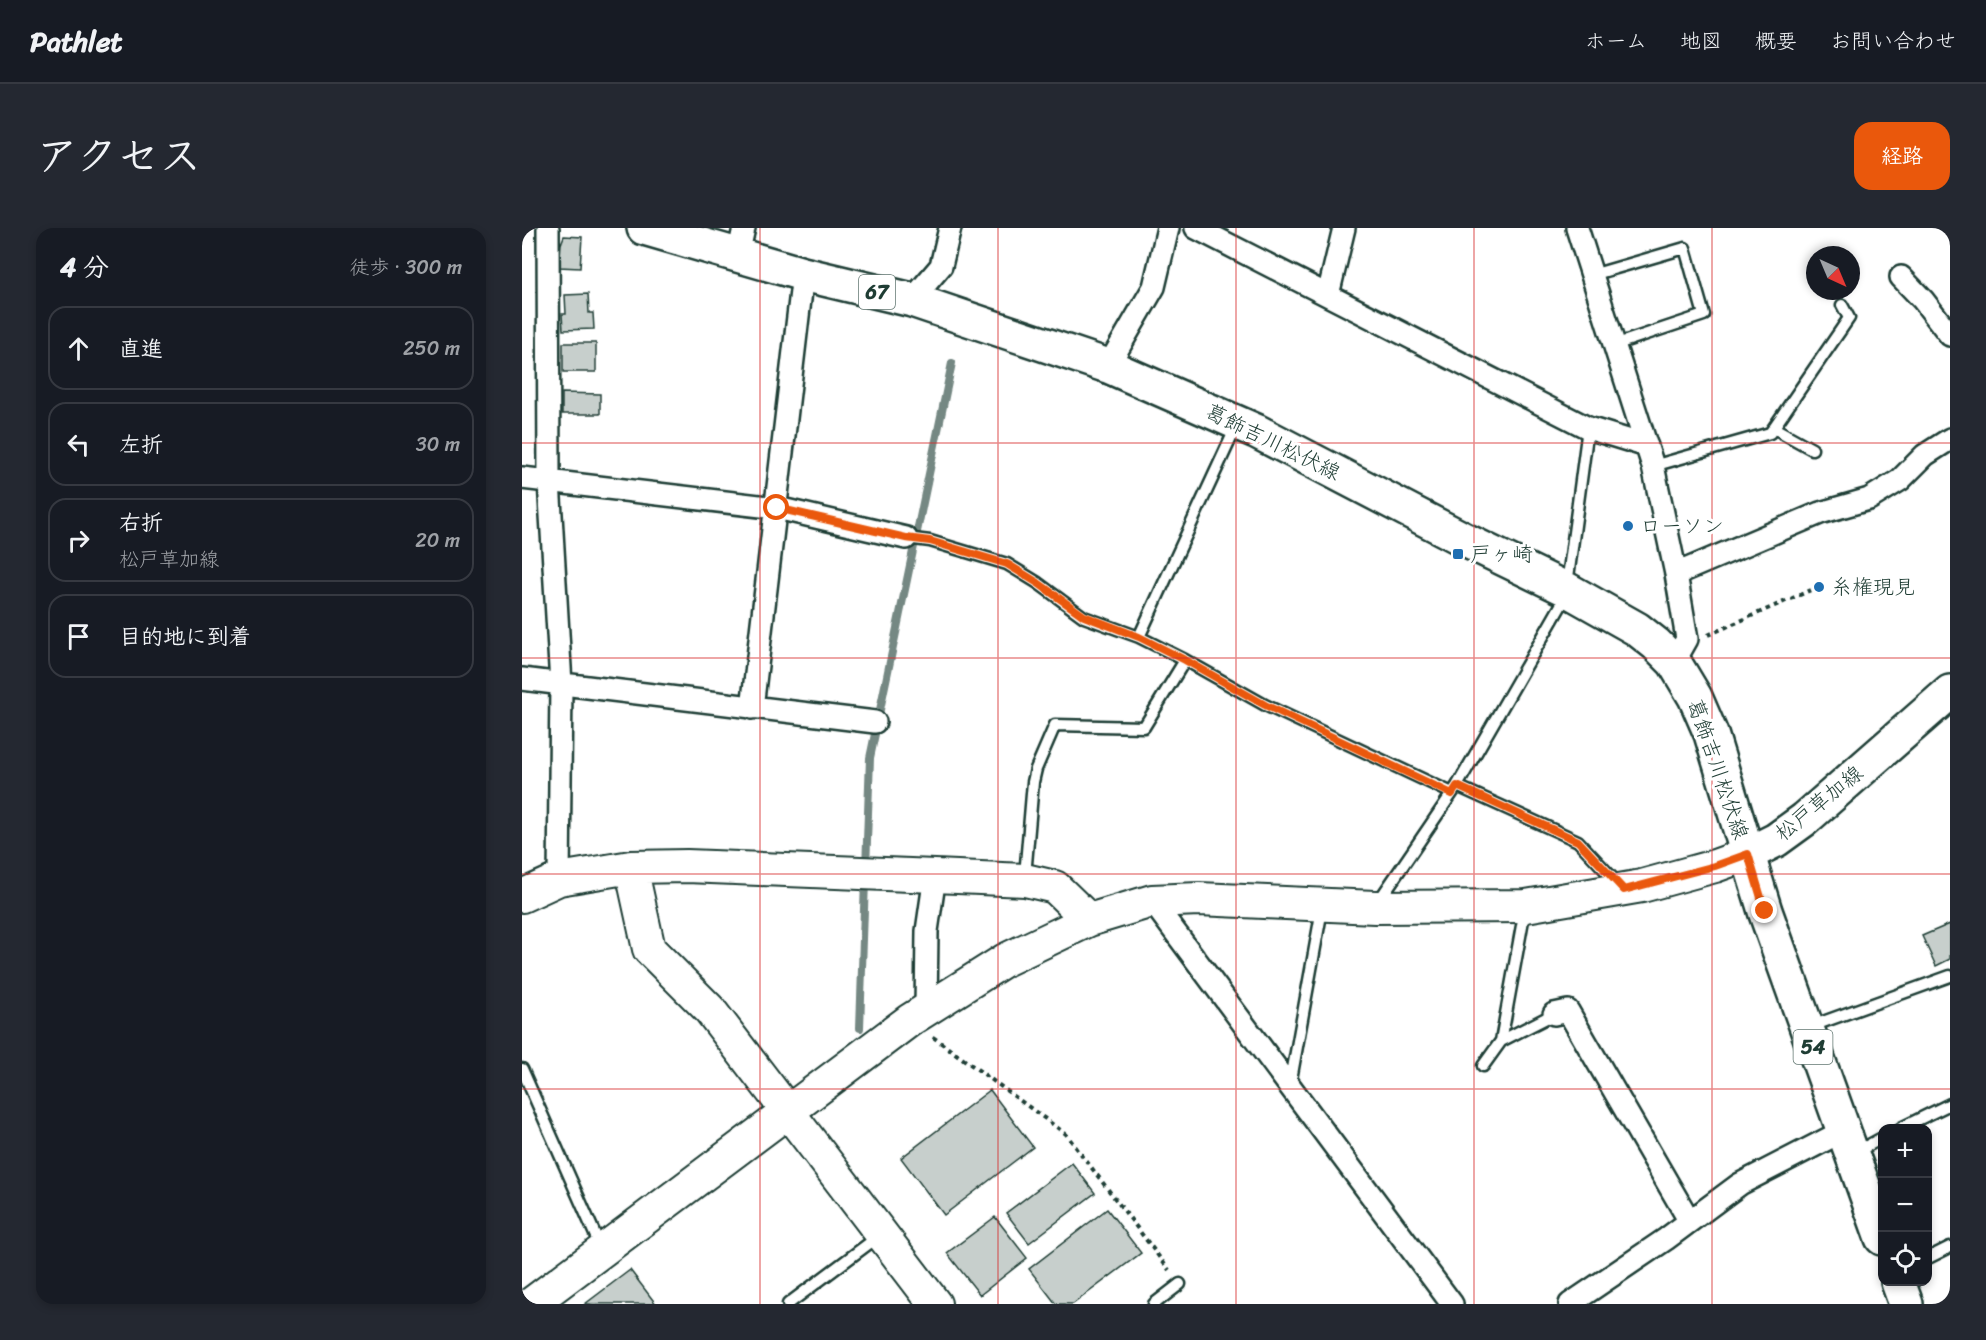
<!DOCTYPE html>
<html lang="ja">
<head>
<meta charset="utf-8">
<style>
  :root { --surface:#171b24; --page:#242831; --text:#f1f3f6; --muted:#9ea1a6; --line:#363941; --accent:#ea580c }
  body { margin:0; font-family:Sriracha,"Klee One",sans-serif; background:var(--page); color:var(--text) }
  .controls { position:absolute; right:18px; bottom:18px; display:grid; overflow:hidden; border-radius:12px; box-shadow:0 3px 9px #0003 }
  .controls button { width:54px; height:54px; display:grid; place-items:center; padding:0; border:0; border-bottom:2px solid var(--line); background:var(--surface); color:var(--text); font:30px sans-serif }
  .compass { position:absolute; left:1284px; top:18px; width:54px; height:54px; border-radius:50%; background:var(--surface); box-shadow:0 3px 9px #0003; rotate:136deg }
  .stop { position:absolute; width:18px; height:18px; margin:-14px; border:4px solid #ea580c; border-radius:50%; background:#fff }
  .stop.end { background:#ea580c; border-color:#fff; box-shadow:0 2px 6px #0008 }
  .list { margin:0; padding:0; list-style:none }
  h2 { display:flex; justify-content:space-between; align-items:center; height:78px; margin:0; padding:0 24px; font-size:26px }
  h2 small { font-size:20px; font-weight:400; color:var(--muted) }
  .list li { display:grid; grid-template-columns:39px 1fr auto; gap:18px; align-items:center; box-sizing:border-box; height:84px; margin:0 12px 12px; padding:0 12px; border:2px solid var(--line); border-radius:18px }
  .list b { display:block; font-size:22px; white-space:nowrap }
  .list p { margin:0; font-size:20px; white-space:nowrap; color:var(--muted) }
  .list em { font-size:20px; font-style:normal; color:var(--muted) }
  .icon { flex:none; width:33px; height:33px; fill:none; stroke:currentColor; stroke-width:2; stroke-linecap:round; stroke-linejoin:round }
  .map { position:relative; flex:none; width:1428px; height:1076px; overflow:hidden; border-radius:18px }
  header { display:flex; align-items:center; gap:36px; box-sizing:border-box; height:84px; padding:0 30px; background:var(--surface); border-bottom:2px solid var(--line) }
  header strong { font-size:28px }
  nav { display:flex; gap:33px; margin-inline-start:auto; font-size:21px }
  .intro { display:flex; align-items:center; justify-content:space-between; box-sizing:border-box; height:144px; padding:0 36px }
  h1 { margin:0; font-size:42px }
  .button { padding:15px 27px; border-radius:18px; background:var(--accent); color:#fff; font-size:21px; font-weight:700 }
  main { display:flex; gap:36px; padding:0 36px }
  aside { flex:1; background:var(--surface); border-radius:18px; box-shadow:0 3px 9px #0003 }
  .map>svg:first-child { display:block }
  .lines { fill:none; stroke-linecap:round; stroke-linejoin:round }
  .stream { stroke:#758883; stroke-width:8 }
  .building { fill:#c7cfcc; stroke:#1f3d34; stroke-width:1.5 }
  .lane-casing { stroke:#1f3d34; stroke-width:15 }
  .street-casing { stroke:#1f3d34; stroke-width:26 }
  .secondary-casing { stroke:#1f3d34; stroke-width:36 }
  .primary-casing { stroke:#1f3d34; stroke-width:38 }
  .path { stroke:#1f3d34; stroke-width:4; stroke-dasharray:4.5 4.5; stroke-linecap:butt }
  .lane { stroke:#fff; stroke-width:10 }
  .street { stroke:#fff; stroke-width:21 }
  .secondary { stroke:#fff; stroke-width:32 }
  .primary { stroke:#fff; stroke-width:33 }
  .route { stroke:#ea580c; stroke-width:8 }
  .grid { fill:none; stroke:#d62828; stroke-width:1.5; stroke-opacity:0.55 }
  .poi-dot { fill:#1f6fb2; stroke:#fff; stroke-width:2 }
  .labels { text-anchor:middle; stroke-width:6; stroke-linejoin:round; paint-order:stroke }
  .shield { fill:#fff; stroke:#627771; stroke-width:1.5 }
  .shield-label { font-size:20px; font-weight:bold; fill:#1f3d34 }
  .street-label { font-size:21px; fill:#1f3d34; stroke:#fff }
  .poi-label { font-size:21px; fill:#1f3d34; stroke:#fff; text-anchor:start }
</style>
</head>
<body>
<header>
<strong>Pathlet</strong>
<nav><a>ホーム</a><a>地図</a><a>概要</a><a>お問い合わせ</a></nav>
</header>
<div class="intro"><h1>アクセス</h1><a class="button">経路</a></div>
<main>
<aside>
<h2>4 分<small>徒歩 · 300 m</small></h2>
<ul class="list">
<li><svg class="icon" aria-label="ahead" viewBox="0 0 24 24"><path d="M12 20V5M6 11l6-6 6 6"/></svg><div><b>直進</b></div><em>250 m</em></li>
<li><svg class="icon" aria-label="left" viewBox="0 0 24 24"><path d="M17 20v-9H6M10 6l-5 5 5 5"/></svg><div><b>左折</b></div><em>30 m</em></li>
<li><svg class="icon" aria-label="right" viewBox="0 0 24 24"><path d="M7 20v-9h11M14 6l5 5-5 5"/></svg><div><b>右折</b><p>松戸草加線</p></div><em>20 m</em></li>
<li><svg class="icon" aria-label="arrive" viewBox="0 0 24 24"><path d="M6 21V4h12l-3 4 3 4H6"/></svg><div><b>目的地に到着</b></div></li>
</ul>
</aside>
<div class="map">
<svg width="1428" height="1076" viewBox="0 0 1428 1076">
  <rect width="100%" height="100%" fill="#fff"/>
  <filter id="ink" filterUnits="userSpaceOnUse"><feTurbulence type="fractalNoise" baseFrequency=".0167" numOctaves="2"/><feDisplacementMap in="SourceGraphic" scale="12" xChannelSelector="R" yChannelSelector="G"/><feConvolveMatrix kernelMatrix="1 2 1 2 8 2 1 2 1" color-interpolation-filters="sRGB"/></filter>
  <g filter="url(#ink)">
    <g class="lines">
      <!-- stream -->
      <path class="stream" d="M 344,640 L 348,530 L 430,135
        M 338,800 L 343,652"/>
    </g>
    <!-- building -->
    <path class="building" d="M 42,8 L 60,9 L 58,40 L 37,39 L 39,16 Z
      M 66,66 L 67,85 L 71,85 L 72,101 L 41,102 L 40,86 L 44,86 L 43,67 Z
      M 41,115 L 74,115 L 74,144 L 41,144 Z
      M 40,165 L 78,166 L 78,186 L 40,186 Z
      M 1428,696 L 1428,731 L 1414,738 L 1400,708 Z
      M 468,862 L 511,919 L 422,987 L 379,930 Z
      M 550,935 L 573,965 L 507,1015 L 484,985 Z
      M 585,981 L 619,1025 L 551,1076 L 534,1076 L 507,1041 Z
      M 473,989 L 505,1030 L 458,1067 L 425,1025 Z
      M 108,1042 L 134,1076 L 63,1076 Z"/>
    <g class="lines">
      <!-- lane casing -->
      <g class="lane-casing">
        <path id="lane" d="M 1070,47 L 1163,20 L 1182,87 L 1092,117
          M 1252,200 L 1290,221
          M 1131,238 L 1248,205 L 1327,90 L 1320,77
          M 384,310 L 408,313 L 485,336 L 516,355 L 562,389 L 617,409 L 663,432 L 743,477 L 930,565
          M 1045,357 L 1066,200
          M 617,409 L 715,197
          M 935,558 L 1056,613 L 1098,658
          M 503,648 L 511,554 L 514,541 L 533,497 L 622,499 L 663,432
          M 856,674 L 935,558 L 1046,365
          M 1287,799 L 1428,748
          M 979,813 L 1032,786
          M 961,838 L 979,813 L 1003,681
          M 0,841 L 79,1020
          M 768,857 L 800,681
          M 1379,900 L 1428,876
          M 1334,924 L 1360,910
          M 1406,1030 L 1428,1019
          M 266,1076 L 357,1008
          M 632,1076 L 658,1056"/>
      </g>
      <!-- street casing -->
      <g class="street-casing">
        <path id="street" d="M 26,0 L 27,253 L 39,456 L 37,651
          M 674,0 L 1066,200 L 1125,218
          M 1055,0 L 1131,238 L 1154,346 L 1165,411 L 1152,434
          M 216,27 L 222,0
          M 1379,49 L 1401,72 L 1428,107
          M 806,67 L 822,0
          M 390,72 L 419,38 L 428,0
          M 586,138 L 632,59 L 646,0
          M 0,250 L 255,280 L 384,310
          M 1154,346 L 1298,285 L 1347,271 L 1378,252 L 1403,227 L 1428,211
          M 0,451 L 353,494
          M 230,480 L 281,46
          M 630,673 L 930,1076
          M 404,782 L 405,703 L 413,648
          M 1032,786 L 1046,783 L 1167,992
          M 1048,1076 L 1144,1011 L 1218,956 L 1321,903"/>
      </g>
      <!-- secondary casing -->
      <g class="secondary-casing">
        <path id="secondary" d="M 109,639 L 127,721 L 188,782 L 413,1076
          M 0,668 L 37,651 L 109,639 L 165,638 L 413,648 L 503,652 L 533,659 L 567,692
          M 9,1076 L 388,792 L 483,732 L 567,692 L 630,673 L 677,671 L 853,679 L 1004,678 L 1120,658 L 1193,638 L 1226,626"/>
      </g>
      <!-- primary casing -->
      <g class="primary-casing">
        <path id="primary" d="M 122,0 L 281,46 L 390,72 L 586,138 L 734,203 L 945,313 L 1044,361 L 1115,401 L 1134,416 L 1152,434 L 1173,469 L 1189,506 L 1243,683 L 1360,1010
          M 1226,626 L 1254,612 L 1283,591 L 1428,464
          M 1376,1054 L 1384,1076"/>
      </g>
      <!-- path -->
      <path class="path" d="M 1186,407 L 1289,362
        M 411,809 L 544,906 L 647,1042"/>
      <!-- lane -->
      <use href="#lane" class="lane"/>
      <!-- street -->
      <use href="#street" class="street"/>
      <!-- secondary -->
      <use href="#secondary" class="secondary"/>
      <!-- primary -->
      <use href="#primary" class="primary"/>
    </g>
  </g>
  <g class="lines" filter="url(#ink)">
    <!-- route -->
    <path class="route" d="M 255,280 L 384,310 L 408,313 L 485,336 L 516,355 L 562,388 L 617,409 L 663,432 L 743,477 L 930,566 L 935,558 L 1056,613 L 1102,662 L 1193,638 L 1226,626 L 1243,683"/>
  </g>
  <!-- grid -->
  <path class="grid" d="M 238,0 L 238,1076M 476,0 L 476,1076M 714,0 L 714,1076M 952,0 L 952,1076M 1190,0 L 1190,1076M 0,215 L 1428,215M 0,430 L 1428,430M 0,646 L 1428,646M 0,861 L 1428,861"/>
  <!-- markers -->
  <g class="poi-dot">
    <circle cx="1106" cy="298" r="6"/>
    <rect x="930" y="320" width="12" height="12" rx="3"/>
    <circle cx="1297" cy="359" r="6"/>
  </g>
  <g class="labels">
    <!-- shield labels -->
    <g class="shield">
      <rect x="337" y="47" width="36" height="34" rx="4.5"/>
      <rect x="1271.5" y="802" width="39" height="34" rx="4.5"/>
    </g>
    <g class="shield-label">
      <text x="355" y="71">67</text>
      <text x="1291" y="826">54</text>
    </g>
    <!-- street labels -->
    <g class="street-label">
      <text transform="translate(751 214) rotate(26)" y="7">葛飾吉川松伏線</text>
      <text transform="translate(1196 541) rotate(71)" y="7">葛飾吉川松伏線</text>
      <text transform="translate(1297 575) rotate(-39)" y="7">松戸草加線</text>
    </g>
    <!-- poi labels -->
    <g class="poi-label">
      <text x="1118" y="305">ローソン</text>
      <text x="948" y="333">戸ヶ崎</text>
      <text x="1309" y="366">糸権現見</text>
    </g>
  </g>
</svg>
<div class="controls">
<button>+</button>
<button>−</button>
<button><svg class="icon" aria-label="locate" viewBox="0 0 24 24"><circle cx="12" cy="12" r="6"/><path d="M12 2v4M12 18v4M2 12h4M18 12h4"/></svg></button>
</div>
<svg class="compass" viewBox="-18 -18 36 36"><path d="M0-13l5 13h-10z" fill="#e53935"/><path d="M0 13l5-13h-10z" fill="#9ea1a6"/></svg>
<div class="stop" style="left:255px;top:280px"></div>
<div class="stop end" style="left:1243px;top:683px"></div>
</div>
</main>
</body>
</html>
